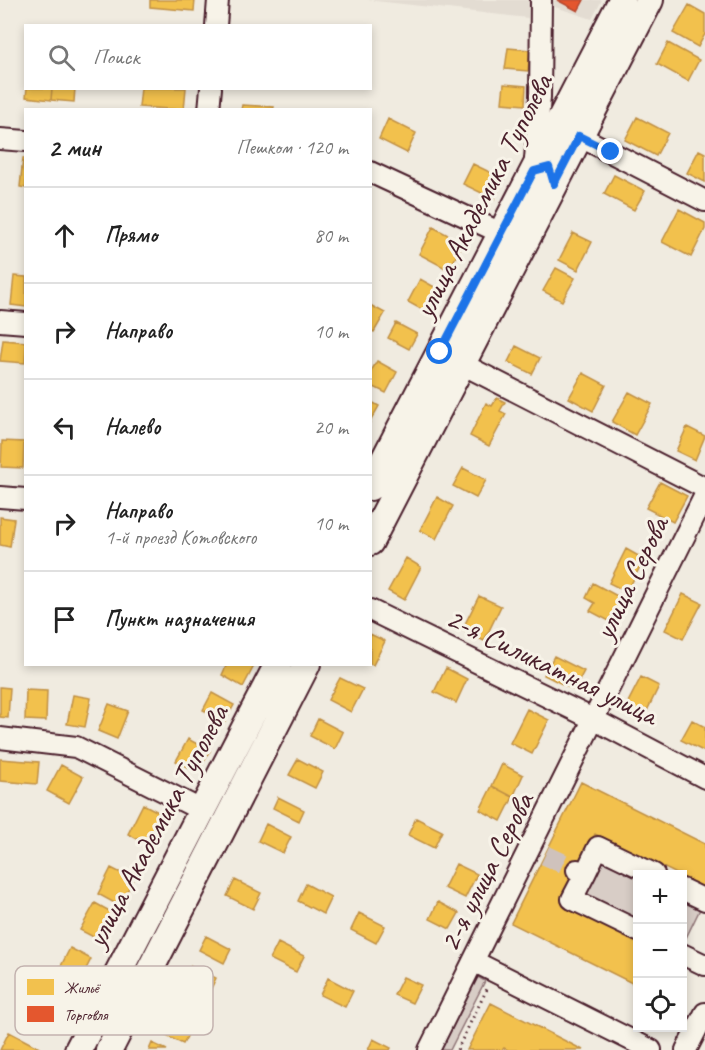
<!DOCTYPE html>
<html lang="ru">
<head>
<meta charset="utf-8">
<style>
  :root { --surface:#fff; --page:#f6f6f6; --text:#222; --muted:#767676; --line:#e0e0e0 }
  body { margin:0; font-family:Caveat,sans-serif; background:var(--page); color:var(--text) }
  .controls { position:absolute; right:18px; bottom:18px; display:grid; overflow:hidden; border-radius:0px; box-shadow:0 3px 9px #0003 }
  .controls button { width:54px; height:54px; display:grid; place-items:center; padding:0; border:0; border-bottom:2px solid var(--line); background:var(--surface); color:var(--text); font:30px sans-serif }
  .stop { position:absolute; width:18px; height:18px; margin:-14px; border:4px solid #1a73e8; border-radius:50%; background:#fff }
  .stop.end { background:#1a73e8; border-color:#fff; box-shadow:0 2px 6px #0008 }
  .list { margin:0; padding:0; list-style:none }
  h2 { display:flex; justify-content:space-between; align-items:center; height:78px; margin:0; padding:0 24px; font-size:26px }
  h2 small { font-size:20px; font-weight:400; color:var(--muted) }
  .list li { display:grid; grid-template-columns:39px 1fr auto; gap:18px; align-items:center; box-sizing:border-box; height:96px; padding:0 24px; border-top:2px solid var(--line) }
  .list b { display:block; font-size:22px; white-space:nowrap }
  .list p { margin:0; font-size:20px; white-space:nowrap; color:var(--muted) }
  .list em { font-size:20px; font-style:normal; color:var(--muted) }
  .icon { flex:none; width:33px; height:33px; fill:none; stroke:currentColor; stroke-width:2; stroke-linecap:round; stroke-linejoin:round }
  .map { position:relative; flex:none; width:705px; height:1050px; overflow:hidden }
  .search { position:absolute; background:var(--surface); box-shadow:0 3px 9px #0003; left:24px; top:24px; width:348px; height:66px; display:flex; align-items:center; gap:15px; box-sizing:border-box; padding:0 21px; border-radius:0px; color:var(--muted); font-size:22px }
  .panel { position:absolute; background:var(--surface); box-shadow:0 3px 9px #0003; left:24px; top:108px; width:348px; height:558px; border-radius:0px }
  .map>svg:first-child { display:block }
  .built { fill:#e3dcd2 }
  .green { fill:#d8cdc6; stroke:#917678; stroke-width:1.5 }
  .homes { fill:#f2c14e; stroke:#c09044; stroke-width:1.5 }
  .shops { fill:#e4572e; stroke:#b6462d; stroke-width:1.5 }
  .lines { fill:none; stroke-linecap:round; stroke-linejoin:round }
  .minor-tunnel { stroke:#cfc2bc; stroke-width:20; stroke-dasharray:20 10; stroke-linecap:butt }
  .minor-casing { stroke:#4a1f2b; stroke-width:24 }
  .major-casing { stroke:#4a1f2b; stroke-width:30 }
  .path { stroke:#4a1f2b; stroke-width:3; stroke-dasharray:1.5 4.5; stroke-linecap:butt }
  .minor { stroke:#f7f3e8; stroke-width:20 }
  .major { stroke:#f7f3e8; stroke-width:26 }
  .route { stroke:#1a73e8; stroke-width:8 }
  .labels { text-anchor:middle; stroke-width:6; stroke-linejoin:round; paint-order:stroke }
  .street-label { font-size:30px; fill:#4a1f2b; stroke:#f7f3e8 }
  .key { fill:#f7f3e8; stroke:#c3b3af; stroke-width:1.5 }
  .key-label { font-size:16px; fill:#4a1f2b }
</style>
</head>
<body>
<div class="map">
<svg width="705" height="1050" viewBox="0 0 705 1050">
  <rect width="100%" height="100%" fill="#f0ebe0"/>
  <filter id="ink" filterUnits="userSpaceOnUse"><feTurbulence type="fractalNoise" baseFrequency=".0167" numOctaves="2"/><feDisplacementMap in="SourceGraphic" scale="12" xChannelSelector="R" yChannelSelector="G"/><feConvolveMatrix kernelMatrix="1 2 1 2 8 2 1 2 1" color-interpolation-filters="sRGB"/></filter>
  <g filter="url(#ink)">
    <!-- built -->
    <path class="built" d="M 367,0 L 529,0 L 528,18 Z
      M 549,0 L 602,0 L 592,19 L 549,5 Z"/>
    <!-- green -->
    <path class="green" d="M 603,861 L 637,878 L 637,922 L 585,897 Z
      M 683,901 L 700,909 L 683,944 Z
      M 476,976 L 485,981 L 450,1050 L 439,1050 Z"/>
    <!-- homes -->
    <path class="homes" d="M 150,0 L 195,0 L 194,11 L 150,7 Z
      M 689,5 L 705,14 L 705,34 L 698,47 L 673,33 Z
      M 668,43 L 699,60 L 688,81 L 657,64 Z
      M 508,48 L 530,50 L 528,71 L 505,69 Z
      M 504,84 L 526,86 L 525,105 L 502,103 Z
      M 27,88 L 52,88 L 51,100 L 26,97 Z
      M 52,88 L 75,88 L 74,102 L 51,100 Z
      M 141,88 L 186,88 L 184,110 L 139,107 Z
      M 242,105 L 274,107 L 273,110 L 241,110 Z
      M 637,117 L 668,133 L 656,156 L 625,140 Z
      M 388,119 L 416,133 L 407,153 L 379,139 Z
      M 699,150 L 705,153 L 705,182 L 687,173 Z
      M 23,158 L 26,158 L 26,188 L 20,187 Z
      M 473,164 L 504,179 L 494,199 L 463,184 Z
      M 614,175 L 645,191 L 634,210 L 604,194 Z
      M 679,209 L 705,223 L 705,229 L 691,257 L 662,242 Z
      M 433,227 L 463,243 L 449,270 L 419,254 Z
      M 573,233 L 592,242 L 578,270 L 559,260 Z
      M 556,268 L 575,278 L 562,301 L 543,291 Z
      M 14,276 L 26,277 L 26,307 L 11,305 Z
      M 420,279 L 440,290 L 428,313 L 408,302 Z
      M 370,305 L 385,313 L 374,332 L 370,330 Z
      M 396,323 L 417,334 L 409,349 L 388,338 Z
      M 3,340 L 26,342 L 25,363 L 0,361 Z
      M 516,346 L 540,358 L 532,374 L 508,362 Z
      M 377,361 L 397,372 L 386,393 L 370,385 L 370,373 Z
      M 583,373 L 606,385 L 593,411 L 569,398 Z
      M 629,392 L 652,404 L 635,435 L 612,422 Z
      M 497,398 L 505,402 L 500,411 L 506,414 L 489,446 L 470,436 L 486,403 L 492,406 Z
      M 370,401 L 379,406 L 370,422 Z
      M 687,427 L 705,436 L 695,460 L 676,451 Z
      M 2,441 L 24,442 L 23,468 L 1,467 Z
      M 463,468 L 486,480 L 476,498 L 453,486 Z
      M 660,482 L 687,496 L 673,522 L 646,508 Z
      M 437,497 L 453,506 L 436,539 L 420,530 Z
      M 0,517 L 14,519 L 10,547 L 0,545 Z
      M 626,549 L 644,559 L 627,592 L 609,583 Z
      M 406,558 L 421,567 L 404,600 L 388,591 Z
      M 593,583 L 623,599 L 611,622 L 590,611 L 595,603 L 586,598 Z
      M 683,594 L 702,603 L 683,639 L 665,630 Z
      M 479,596 L 501,606 L 484,641 L 462,630 Z
      M 370,634 L 385,641 L 373,665 L 370,664 Z
      M 554,656 L 584,671 L 574,690 L 544,675 Z
      M 227,664 L 255,664 L 243,687 L 222,675 Z
      M 446,668 L 467,679 L 456,703 L 434,692 Z
      M 641,677 L 659,686 L 642,721 L 623,712 Z
      M 340,678 L 363,689 L 351,712 L 328,700 Z
      M 0,687 L 10,688 L 8,718 L 0,717 Z
      M 26,690 L 47,691 L 46,721 L 25,720 Z
      M 212,693 L 234,705 L 225,721 L 203,710 Z
      M 73,695 L 91,698 L 85,727 L 67,724 Z
      M 109,704 L 128,711 L 117,739 L 98,731 Z
      M 527,709 L 549,720 L 532,754 L 510,743 Z
      M 318,719 L 343,732 L 335,749 L 310,736 Z
      M 692,720 L 705,727 L 705,752 L 681,740 Z
      M 188,739 L 210,751 L 198,772 L 176,761 Z
      M 0,759 L 39,762 L 37,784 L 0,781 Z
      M 298,759 L 323,772 L 315,788 L 289,775 Z
      M 502,764 L 523,775 L 513,797 L 492,786 Z
      M 61,765 L 83,777 L 69,803 L 47,791 Z
      M 581,782 L 705,844 L 705,888 L 682,877 L 682,874 L 677,874 L 595,834 L 561,902 L 638,941 L 638,986 L 511,923 Z
      M 492,786 L 513,797 L 501,821 L 480,810 Z
      M 278,797 L 304,810 L 299,821 L 273,808 Z
      M 143,804 L 166,816 L 150,846 L 128,834 Z
      M 416,818 L 442,831 L 434,848 L 408,835 Z
      M 266,824 L 291,837 L 283,853 L 258,841 Z
      M 456,864 L 477,874 L 465,898 L 444,888 Z
      M 111,868 L 133,879 L 120,906 L 98,894 Z
      M 235,880 L 261,893 L 253,909 L 227,896 Z
      M 306,884 L 331,897 L 323,914 L 298,901 Z
      M 438,902 L 459,913 L 450,929 L 430,919 Z
      M 95,903 L 115,914 L 101,941 L 80,930 Z
      M 359,913 L 385,926 L 376,943 L 351,930 Z
      M 206,936 L 231,949 L 224,963 L 199,950 Z
      M 278,943 L 304,956 L 296,972 L 270,959 Z
      M 70,948 L 91,959 L 79,983 L 58,972 Z
      M 191,966 L 216,978 L 206,999 L 180,987 Z
      M 403,977 L 421,985 L 412,1003 L 394,995 Z
      M 328,978 L 353,991 L 345,1007 L 320,995 Z
      M 491,1003 L 583,1050 L 508,1050 L 504,1048 L 502,1050 L 467,1050 Z
      M 168,1011 L 194,1023 L 183,1044 L 158,1032 Z
      M 9,1032 L 43,1050 L 0,1050 Z
      M 373,1039 L 391,1048 L 390,1050 L 368,1050 Z
      M 152,1043 L 167,1050 L 149,1050 Z"/>
    <!-- shops -->
    <path class="shops" d="M 557,0 L 584,0 L 578,11 Z"/>
    <g class="lines">
      <!-- minor-tunnel -->
      <path class="minor-tunnel" d="M 545,855 L 577,870"/>
      <!-- minor casing -->
      <g class="minor-casing">
        <path id="minor" d="M 216,26 L 218,0
          M 209,110 L 211,88
          M 579,136 L 705,201
          M 0,139 L 26,141
          M 535,159 L 540,97 L 541,0
          M 370,172 L 501,233
          M 0,321 L 26,323
          M 462,364 L 705,488
          M 0,497 L 26,499
          M 370,610 L 595,720 L 705,778
          M 0,738 L 76,747 L 203,811
          M 577,870 L 585,874 L 572,899 L 638,931
          M 585,874 L 598,847 L 654,874
          M 682,889 L 705,900
          M 682,954 L 705,965
          M 475,962 L 651,1050
          M 429,1050 L 705,495
          M 686,1050 L 705,1013"/>
      </g>
      <!-- major casing -->
      <g class="major-casing">
        <path id="major" d="M 370,487 L 622,0
          M 370,542 L 650,0
          M 78,1050 L 278,664
          M 109,1050 L 307,664"/>
      </g>
      <!-- path -->
      <path class="path" d="M 370,578 L 371,578
        M 457,1050 L 488,987"/>
      <!-- minor -->
      <use href="#minor" class="minor"/>
      <!-- major -->
      <use href="#major" class="major"/>
    </g>
  </g>
  <g class="lines" filter="url(#ink)">
    <!-- route -->
    <path class="route" d="M 440,352 L 534,171 L 549,167 L 554,184 L 579,136 L 611,152"/>
  </g>
  <g class="labels">
    <!-- street labels -->
    <g class="street-label">
      <text transform="translate(483 196) rotate(-63)" y="10">улица Академика Туполева</text>
      <text transform="translate(631 578) rotate(-64)" y="10">улица Серова</text>
      <text transform="translate(552 666) rotate(26)" y="10">2-я Силикатная улица</text>
      <text transform="translate(157 826) rotate(-62)" y="10">улица Академика Туполева</text>
      <text transform="translate(486 872) rotate(-63)" y="10">2-я улица Серова</text>
    </g>
  </g>
  <!-- legend -->
  <rect x="15" y="966" width="198" height="69" rx="9" class="key"/>
  <rect x="27" y="979" width="27" height="16" fill="#f2c14e"/>
  <rect x="27" y="1006" width="27" height="16" fill="#e4572e"/>
  <g class="key-label">
    <text x="64" y="993">Жильё</text>
    <text x="64" y="1020">Торговля</text>
  </g>
</svg>
<div class="controls">
<button>+</button>
<button>−</button>
<button><svg class="icon" aria-label="locate" viewBox="0 0 24 24"><circle cx="12" cy="12" r="6"/><path d="M12 2v4M12 18v4M2 12h4M18 12h4"/></svg></button>
</div>
<div class="stop" style="left:440px;top:352px"></div>
<div class="stop end" style="left:611px;top:152px"></div>
<div class="search"><svg class="icon" aria-label="search" viewBox="0 0 24 24"><circle cx="10" cy="10" r="6"/><path d="M15 15l6 6"/></svg>Поиск</div>
<section class="panel">
<h2>2 мин<small>Пешком · 120 m</small></h2>
<ul class="list">
<li><svg class="icon" aria-label="ahead" viewBox="0 0 24 24"><path d="M12 20V5M6 11l6-6 6 6"/></svg><div><b>Прямо</b></div><em>80 m</em></li>
<li><svg class="icon" aria-label="right" viewBox="0 0 24 24"><path d="M7 20v-9h11M14 6l5 5-5 5"/></svg><div><b>Направо</b></div><em>10 m</em></li>
<li><svg class="icon" aria-label="left" viewBox="0 0 24 24"><path d="M17 20v-9H6M10 6l-5 5 5 5"/></svg><div><b>Налево</b></div><em>20 m</em></li>
<li><svg class="icon" aria-label="right" viewBox="0 0 24 24"><path d="M7 20v-9h11M14 6l5 5-5 5"/></svg><div><b>Направо</b><p>1-й проезд Котовского</p></div><em>10 m</em></li>
<li><svg class="icon" aria-label="arrive" viewBox="0 0 24 24"><path d="M6 21V4h12l-3 4 3 4H6"/></svg><div><b>Пункт назначения</b></div></li>
</ul>
</section>
</div>
</body>
</html>
